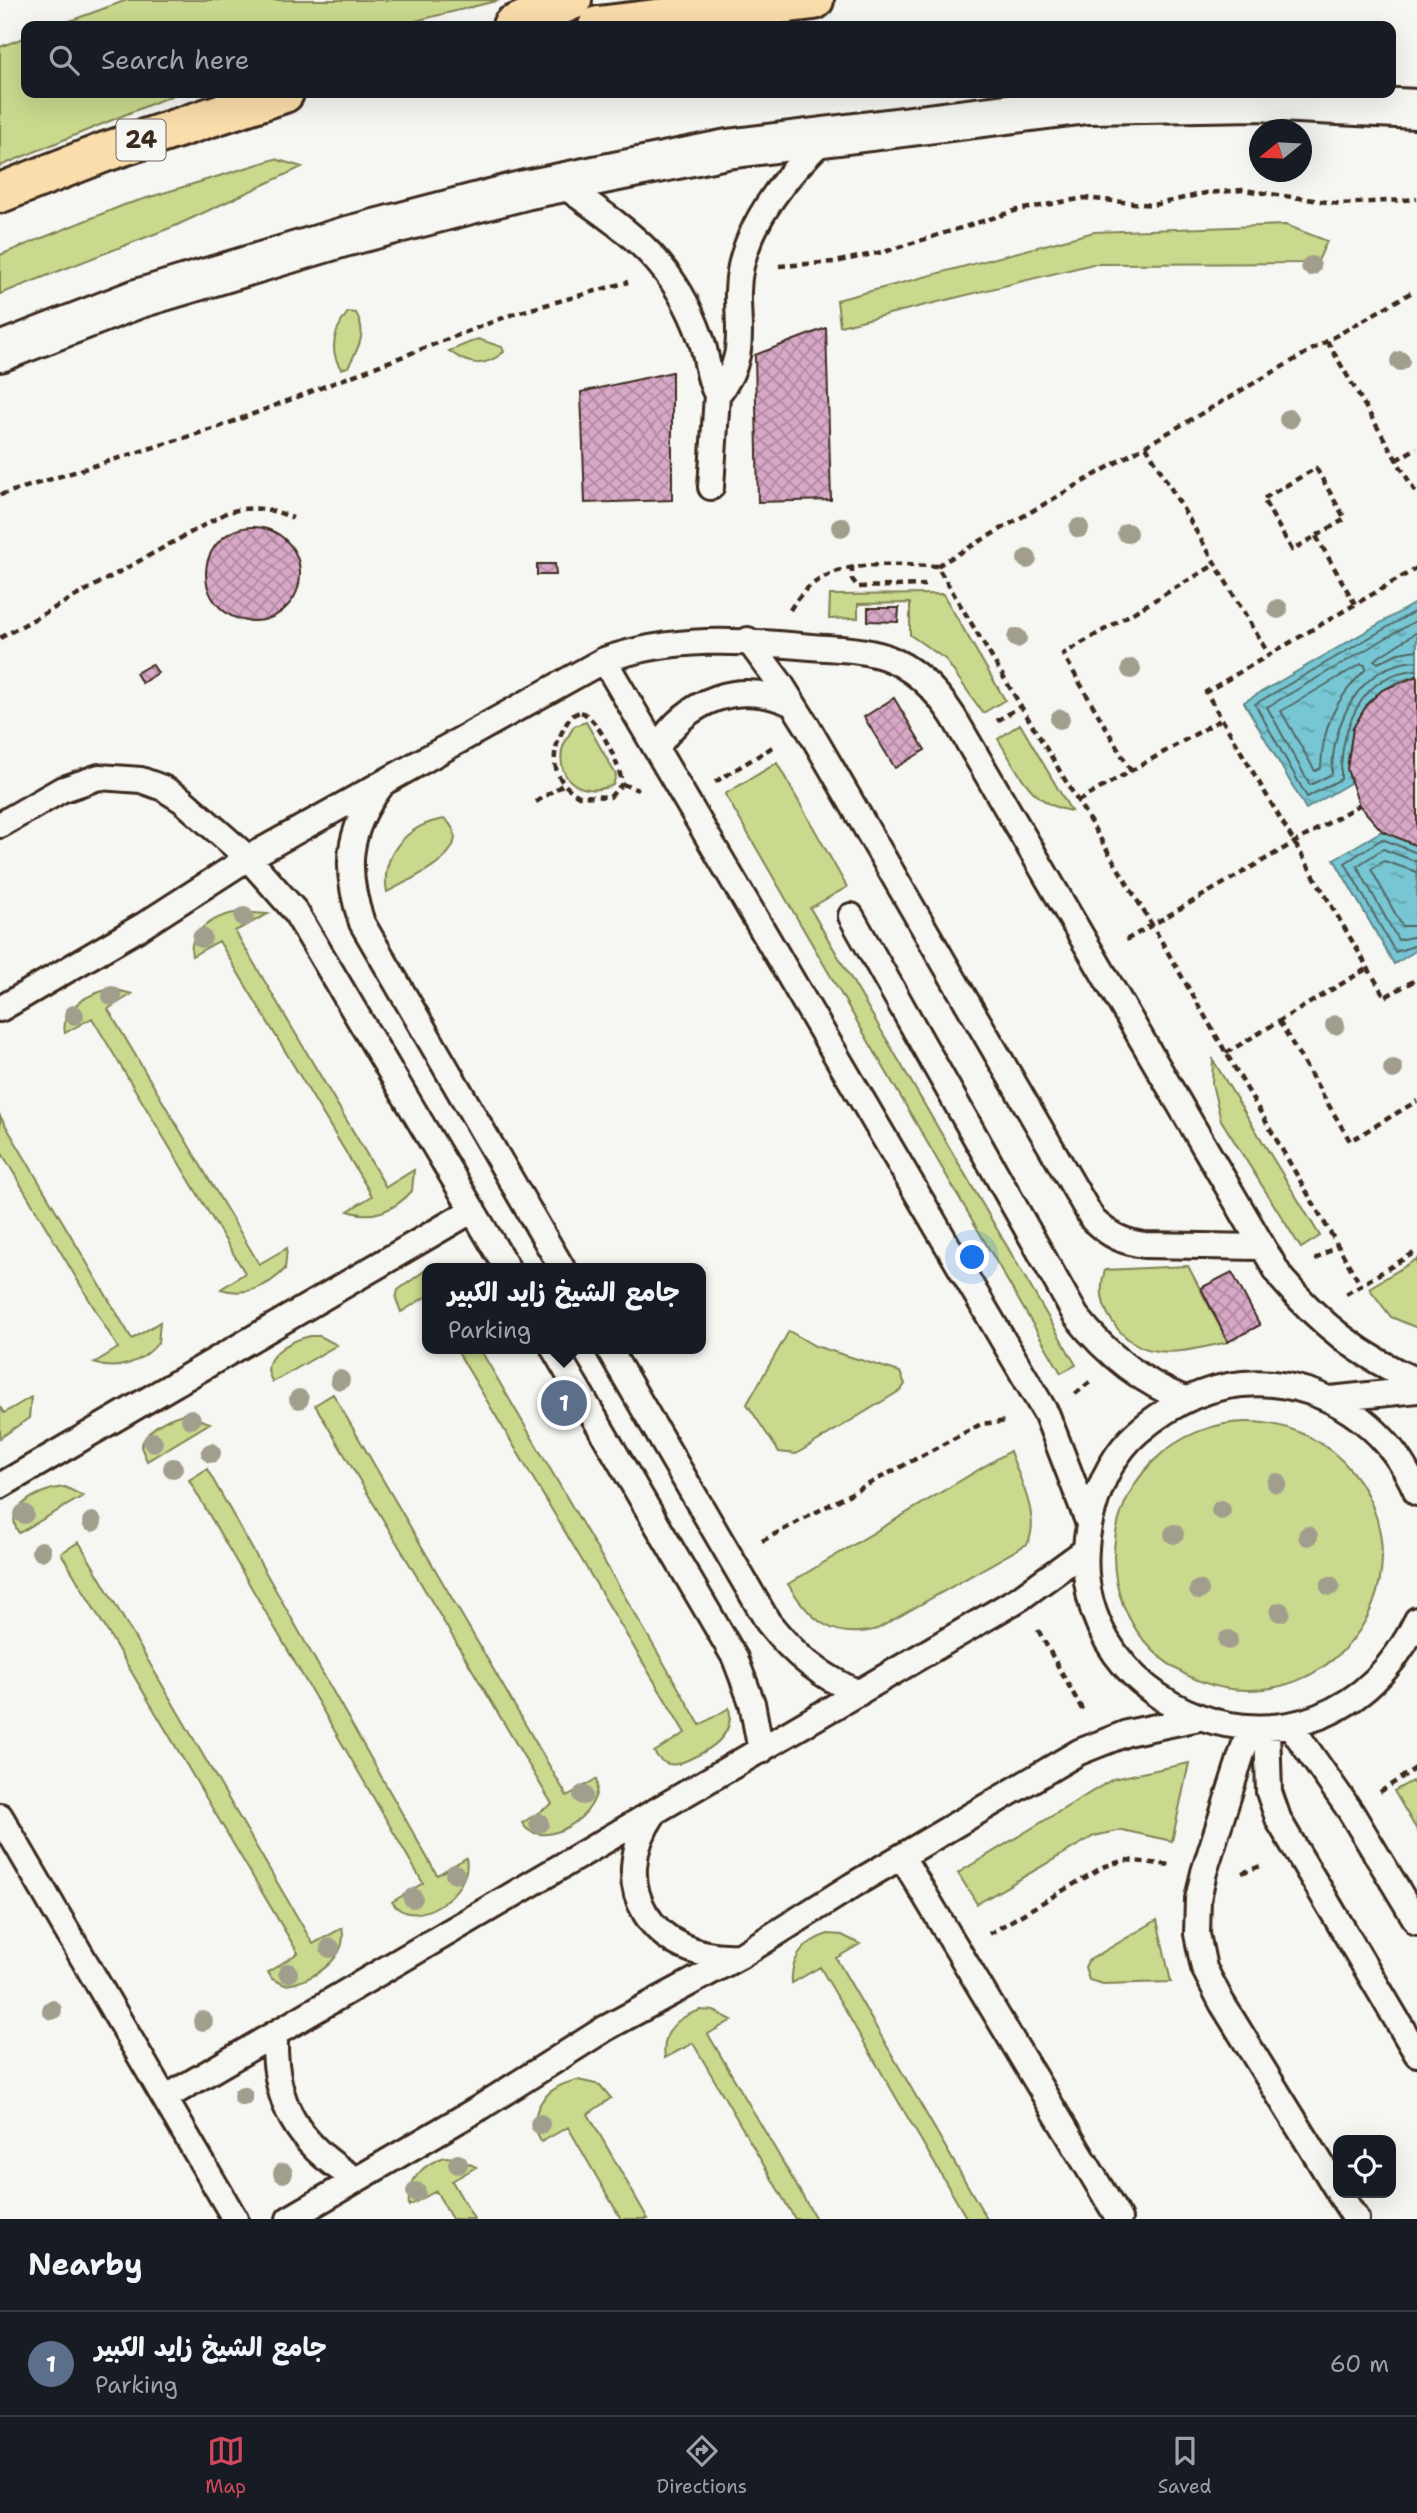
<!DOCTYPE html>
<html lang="en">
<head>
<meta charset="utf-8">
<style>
  :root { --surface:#171b24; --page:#20242c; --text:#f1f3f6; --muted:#9ea1a6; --line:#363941; --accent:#d1495b }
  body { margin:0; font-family:"Shantell Sans","Playpen Sans Arabic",sans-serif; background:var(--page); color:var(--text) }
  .controls { position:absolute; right:21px; bottom:21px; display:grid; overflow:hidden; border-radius:14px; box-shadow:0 7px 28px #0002 }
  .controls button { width:63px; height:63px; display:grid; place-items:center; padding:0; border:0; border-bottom:2px solid var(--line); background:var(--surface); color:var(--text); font:35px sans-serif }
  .compass { position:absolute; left:1249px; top:119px; width:63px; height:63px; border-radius:50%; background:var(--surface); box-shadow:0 7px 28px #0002; rotate:252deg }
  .you { position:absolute; left:973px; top:1258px; width:24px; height:24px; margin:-18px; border:5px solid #fff; border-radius:50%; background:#1a73e8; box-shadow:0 0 0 10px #1a73e833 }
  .badge { display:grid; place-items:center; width:46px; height:46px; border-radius:50%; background:var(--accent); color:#fff; font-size:23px; font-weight:700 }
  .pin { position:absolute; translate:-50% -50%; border:4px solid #fff; box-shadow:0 2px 7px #0006 }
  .popup { position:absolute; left:422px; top:1263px; width:284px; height:91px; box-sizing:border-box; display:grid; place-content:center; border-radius:14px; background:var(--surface); filter:drop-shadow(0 2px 5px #0005); font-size:23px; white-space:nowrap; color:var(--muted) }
  .popup b { font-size:26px; color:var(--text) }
  .popup::after { content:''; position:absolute; left:50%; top:100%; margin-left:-14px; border:14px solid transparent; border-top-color:var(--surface) }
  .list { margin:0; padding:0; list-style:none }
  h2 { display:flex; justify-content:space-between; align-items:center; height:91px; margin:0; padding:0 28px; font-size:30px }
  h2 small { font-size:23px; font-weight:400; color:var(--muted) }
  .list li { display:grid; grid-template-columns:46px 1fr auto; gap:21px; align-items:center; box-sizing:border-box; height:105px; padding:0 28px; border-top:2px solid var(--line) }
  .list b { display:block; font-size:26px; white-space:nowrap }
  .list p { margin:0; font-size:23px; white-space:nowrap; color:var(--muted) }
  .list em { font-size:23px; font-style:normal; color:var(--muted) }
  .icon { flex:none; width:38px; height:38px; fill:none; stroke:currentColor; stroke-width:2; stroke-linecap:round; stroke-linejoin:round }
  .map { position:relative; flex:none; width:1417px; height:2219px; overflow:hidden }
  .search { position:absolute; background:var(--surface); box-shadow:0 7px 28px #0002; left:21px; right:21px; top:21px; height:77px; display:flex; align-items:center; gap:18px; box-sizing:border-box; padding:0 24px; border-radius:14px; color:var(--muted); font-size:26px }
  .sheet { height:196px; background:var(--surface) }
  nav { display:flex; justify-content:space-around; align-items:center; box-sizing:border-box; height:98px; border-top:2px solid var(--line); background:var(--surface); font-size:19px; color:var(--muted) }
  nav a { display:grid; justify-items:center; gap:4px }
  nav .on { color:var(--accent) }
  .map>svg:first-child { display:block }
  .grass { fill:#c9d98d; stroke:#828256; stroke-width:2 }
  .water { fill:url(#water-ripples); stroke:#5f888b; stroke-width:2 }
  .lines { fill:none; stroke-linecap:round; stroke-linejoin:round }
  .shore { stroke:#536866; stroke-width:2 }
  .building { fill:url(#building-cross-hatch); stroke:#3b2a1e; stroke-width:2 }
  .service-casing { stroke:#3b2a1e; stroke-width:30 }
  .tertiary-casing { stroke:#3b2a1e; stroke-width:44 }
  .trunk-casing { stroke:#3b2a1e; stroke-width:44 }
  .path { stroke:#3b2a1e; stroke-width:4.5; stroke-dasharray:7 5; stroke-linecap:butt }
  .service { stroke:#f6f6f2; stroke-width:24 }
  .tertiary { stroke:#f6f6f2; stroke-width:38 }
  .trunk { stroke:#fbddab; stroke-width:38 }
  .tree { fill:#a29e8d }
  .labels { text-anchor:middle; stroke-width:5; stroke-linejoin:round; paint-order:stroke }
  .shield { fill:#f6f6f2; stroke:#73675e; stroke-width:2 }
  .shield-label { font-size:24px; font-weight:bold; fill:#3b2a1e }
</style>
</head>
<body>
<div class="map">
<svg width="1417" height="2219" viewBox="0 0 1417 2219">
  <defs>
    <pattern id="water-ripples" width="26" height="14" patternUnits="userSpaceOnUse" patternTransform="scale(1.75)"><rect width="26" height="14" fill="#77c6d3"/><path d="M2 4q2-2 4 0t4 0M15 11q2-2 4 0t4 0" fill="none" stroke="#63a1ab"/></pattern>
    <pattern id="building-cross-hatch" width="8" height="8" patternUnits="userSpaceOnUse" patternTransform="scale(1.75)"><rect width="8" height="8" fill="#d8a8c7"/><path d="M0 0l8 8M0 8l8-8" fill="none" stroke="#b089a1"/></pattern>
  </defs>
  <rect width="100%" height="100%" fill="#f6f6f2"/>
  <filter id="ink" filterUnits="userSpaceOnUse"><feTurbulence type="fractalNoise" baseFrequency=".0143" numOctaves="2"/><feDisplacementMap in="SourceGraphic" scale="14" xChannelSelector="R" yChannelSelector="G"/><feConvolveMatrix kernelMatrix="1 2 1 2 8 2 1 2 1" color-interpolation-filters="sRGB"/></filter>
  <g filter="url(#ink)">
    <!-- grass -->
    <path class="grass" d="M 127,0 L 500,0 L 395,26 L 56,26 Z
      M 26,37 L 26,93 L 178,93 L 0,166 L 0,47 Z
      M 275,159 L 302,167 L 175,226 L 0,294 L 0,255 L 124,205 Z
      M 1286,225 L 1327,241 L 1317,263 L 1093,264 L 840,326 L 837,300 L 1094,232 Z
      M 348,312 L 356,313 C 368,333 358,349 348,367 L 341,369 C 328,349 334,330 348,312 Z
      M 478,339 L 502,347 L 504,352 C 484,368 470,366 449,351 Z
      M 943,594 L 1005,700 L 983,713 L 945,659 L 910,635 L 910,603 L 858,604 L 858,618 L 829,619 L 830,595 Z
      M 586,722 L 616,775 L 613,785 C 586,797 557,784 562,751 C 563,743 570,734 574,726 Z
      M 1020,724 L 1071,811 C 1030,804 1018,771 998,739 Z
      M 777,763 L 847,887 L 810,908 L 1076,1365 L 1061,1373 L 725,794 Z
      M 445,819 C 481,851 408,880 387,892 C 380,854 408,824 445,819 Z
      M 240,912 L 268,914 L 235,931 L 386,1187 L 414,1170 L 412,1191 C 395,1210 372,1220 348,1211 L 372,1196 L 219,941 L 192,956 C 187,929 218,915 240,912 Z
      M 113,989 L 132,994 L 108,1009 L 259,1264 L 287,1248 L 285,1269 C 268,1287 245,1297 221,1289 L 245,1273 L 92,1018 L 65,1033 C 60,1007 91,992 113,989 Z
      M 1213,1060 L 1320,1236 L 1301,1248 L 1221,1120 L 1212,1084 Z
      M 0,1116 L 132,1339 L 160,1322 L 158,1343 C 143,1362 117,1372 94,1363 L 118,1348 L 0,1150 Z
      M 1417,1259 L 1417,1328 L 1391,1317 L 1369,1288 Z
      M 1188,1266 L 1228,1342 C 1184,1351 1141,1366 1112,1321 C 1101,1305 1099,1288 1105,1270 Z
      M 427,1269 L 427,1296 L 401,1312 L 396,1299 L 398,1290 Z
      M 789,1331 L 815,1346 L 900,1372 L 905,1384 L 901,1390 L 796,1454 L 779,1452 L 747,1404 Z
      M 310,1336 L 320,1336 L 337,1345 L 273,1382 C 256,1358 289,1341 310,1336 Z
      M 456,1349 L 480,1349 L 700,1725 L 729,1708 C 736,1739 703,1754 678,1764 C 667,1766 660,1762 654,1752 L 685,1733 Z
      M 333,1394 L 567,1796 L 596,1779 C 605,1815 540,1854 522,1823 L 552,1804 L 315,1405 Z
      M 31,1397 L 29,1418 L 0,1438 L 0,1407 L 4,1413 Z
      M 183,1414 L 210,1423 L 147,1461 L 141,1447 C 146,1429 166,1419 183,1414 Z
      M1114 1556a134 134 0 1 1 268 0a134 134 0 1 1-268 0Z
      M 1010,1451 C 1018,1476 1042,1519 1027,1544 L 877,1629 C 833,1641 810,1620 788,1584 Z
      M 207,1469 L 437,1875 L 466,1858 C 474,1892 413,1934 392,1902 L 423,1883 L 189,1480 Z
      M 65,1487 L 83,1496 L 19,1533 C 0,1507 44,1488 65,1487 Z
      M 79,1542 L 313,1944 L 342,1928 C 349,1958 312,1982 285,1985 L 272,1979 L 268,1972 L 298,1953 L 61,1553 Z
      M 1189,1763 L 1172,1841 L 1122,1830 L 1094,1836 L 977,1904 L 958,1873 L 1113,1779 Z
      M 1412,1781 L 1417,1789 L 1417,1830 L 1394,1791 Z
      M 1157,1920 L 1171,1982 L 1103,1984 L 1089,1980 L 1085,1967 L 1088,1961 Z
      M 828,1934 L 842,1935 L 860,1944 L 836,1958 L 987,2219 L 967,2219 L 820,1967 L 792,1983 C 790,1958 805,1941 828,1934 Z
      M 701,2010 L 714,2011 L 732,2020 L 708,2034 L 816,2219 L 795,2219 L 693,2043 L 665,2058 C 661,2032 677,2017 701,2010 Z
      M 578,2080 L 600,2085 L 611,2098 L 588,2114 L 648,2219 L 621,2219 L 568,2127 L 541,2142 C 525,2111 546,2086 578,2080 Z
      M 445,2157 L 458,2158 L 476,2167 L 452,2181 L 474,2219 L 452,2219 L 436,2191 L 409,2206 C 406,2181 422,2164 445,2157 Z"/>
    <!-- water -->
    <path class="water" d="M 1417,602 L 1417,676 C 1368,684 1341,737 1350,783 L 1306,809 L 1244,702 Z
      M 1382,831 L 1417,846 L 1417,950 L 1394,964 L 1334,859 Z"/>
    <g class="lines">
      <!-- shore -->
      <path class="shore" d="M 1417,610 L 1255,704 L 1307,797 L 1341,779 C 1340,732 1359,673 1417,670
        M 1417,620 L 1267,707 L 1310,785 L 1332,774 C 1332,724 1358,664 1417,661
        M 1417,632 L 1374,660 L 1378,663 L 1398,653 L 1417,650
        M 1361,664 L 1365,665 L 1366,669 C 1336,698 1322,727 1321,768 L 1315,771 L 1281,711 Z
        M 1417,853 L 1382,839 L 1345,863 L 1395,952 L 1417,945
        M 1417,862 L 1383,849 L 1357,866 L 1398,940 L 1417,936
        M 1417,872 L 1384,861 L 1371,869 L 1402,926 L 1417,926"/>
    </g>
    <!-- building -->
    <path class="building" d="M 826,328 L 831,500 L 758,502 L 755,355 Z
      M 672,372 L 672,500 L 585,503 L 581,392 Z
      M206 574a47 47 0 1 1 94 0a47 47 0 1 1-94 0Z
      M 537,564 L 555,564 L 556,575 L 537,575 Z
      M 868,608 L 899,608 L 898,622 L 868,621 Z
      M 152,664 L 158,673 L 142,683 L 136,673 Z
      M 1417,676 L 1417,846 L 1382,831 L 1359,805 L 1347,769 L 1353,728 L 1368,703 L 1382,690 Z
      M 894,698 L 925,750 L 895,768 L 864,717 Z
      M 1232,1272 L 1260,1325 L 1228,1342 L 1201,1288 Z"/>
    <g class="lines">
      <!-- service casing -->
      <g class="service-casing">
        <path id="service" d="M 560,183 C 626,230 673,258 701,339 C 708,358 707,377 717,395 L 711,487
          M 717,395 C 755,350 730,314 741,266 C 752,216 791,170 827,136
          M 748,640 L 780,683 L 807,726 L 1093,1220 C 1109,1235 1123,1242 1144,1245 L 1261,1247
          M 604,660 L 1047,1415 L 1089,1524
          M 657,748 C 688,699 739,679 793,704
          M 381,786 C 346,832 344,870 362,923 L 562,1268
          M 0,825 L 61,790 L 99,777 L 141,780 L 163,788 L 182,800 L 248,858 L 295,911 L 507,1268
          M 851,916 L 1076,1316 C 1106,1354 1140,1382 1185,1399
          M 0,1009 L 144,925 L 248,858 L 604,660 C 673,636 739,640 811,647 C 836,649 862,649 885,657 C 915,668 936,690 953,716 L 1281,1278 C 1320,1324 1361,1357 1417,1381
          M 554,1349 L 735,1658 L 752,1703 L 761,1751
          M 609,1349 L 768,1622 C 794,1655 820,1676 859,1693
          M 1330,1399 L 1417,1390
          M 0,1486 L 473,1210
          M 1417,1493 C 1392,1433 1339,1391 1273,1384 C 1222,1379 1176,1399 1138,1432 C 1114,1453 1100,1483 1092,1513 C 1040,1709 1320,1824 1417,1620
          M 1290,1725 L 1351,1812 L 1417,1922
          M 1250,1728 L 1204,1872 L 1198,1899 L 1197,1934 L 1204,1968 L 1222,2003 L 1338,2191
          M 1267,1729 L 1269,1792 L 1279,1821 L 1417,2054
          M 654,1813 C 604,1885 653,1961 738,1956
          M 0,1816 L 235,2219
          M 902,1857 L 1119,2219
          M 275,2035 C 273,2102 297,2144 354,2178
          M 165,2098 L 1020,1598 L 1086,1550
          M 1339,2193 L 1356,2219
          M 289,2219 L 481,2107 L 606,2028 L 740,1956 L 853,1885 L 1079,1752 L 1127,1733 L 1199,1718"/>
      </g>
      <!-- tertiary casing -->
      <g class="tertiary-casing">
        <path id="tertiary" d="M 0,352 L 137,299 L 344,237 L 525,190 L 727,149 L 1087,104 L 1257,101 L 1417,109"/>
      </g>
      <!-- trunk casing -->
      <g class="trunk-casing">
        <path id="trunk" d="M 512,26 L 572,0
          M 598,26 L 814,0
          M 0,193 L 105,152 L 284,93"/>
      </g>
      <!-- path -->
      <path class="path" d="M 779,266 L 835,262 L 887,251 L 1018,210 L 1084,198 L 1153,205 L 1206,193 L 1243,190 L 1341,204 L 1417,199
        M 1327,341 L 1417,495
        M 1146,446 L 1269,655
        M 1396,460 L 1417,448
        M 1316,468 L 1345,519 L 1292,550 L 1263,499 Z
        M 0,495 L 219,427 L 513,314 L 628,282
        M 1316,536 L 1355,604
        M 852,566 L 852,579 L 858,587 L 925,585
        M 937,566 L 1412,292
        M 1417,568 L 1206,692 L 1385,997 L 1417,979
        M 790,610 C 822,555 883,565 937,566 L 1152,925 L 1360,1284
        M 0,638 L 226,513 C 251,505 269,508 293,518
        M 581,712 C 599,719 620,765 622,784 L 610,797 L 579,796 C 552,780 549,756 563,730 C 568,721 570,714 581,712 Z
        M 997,721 L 1019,707
        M 1131,771 L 1063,654 L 1216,564
        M 715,782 L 776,745
        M 622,784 L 638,790
        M 1078,801 L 1222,719
        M 536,802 L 564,784
        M 1126,940 L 1359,805
        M 1279,1021 L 1350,1141 L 1417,1101
        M 1226,1053 L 1368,968
        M 1315,1260 L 1338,1245
        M 1346,1294 L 1417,1251
        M 1075,1394 L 1090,1382
        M 762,1541 L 981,1424 L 1007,1421
        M 1038,1630 L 1083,1711
        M 1380,1792 L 1417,1767
        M 1242,1873 L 1263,1865
        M 989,1934 L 1103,1867 L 1125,1860 L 1171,1865"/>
      <!-- service -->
      <use href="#service" class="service"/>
      <!-- tertiary -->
      <use href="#tertiary" class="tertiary"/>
      <!-- trunk -->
      <use href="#trunk" class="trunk"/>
    </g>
    <!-- trees -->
    <g class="tree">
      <circle cx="1311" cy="266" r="10"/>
      <circle cx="1400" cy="361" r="10"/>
      <circle cx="1289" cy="419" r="10"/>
      <circle cx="841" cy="527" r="10"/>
      <circle cx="1079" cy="528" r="10"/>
      <circle cx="1127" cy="533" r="10"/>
      <circle cx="1027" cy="559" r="10"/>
      <circle cx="1278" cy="609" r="10"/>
      <circle cx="1017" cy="638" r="10"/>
      <circle cx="1131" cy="669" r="10"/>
      <circle cx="1060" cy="719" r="10"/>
      <circle cx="244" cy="917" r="10"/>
      <circle cx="202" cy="938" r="10"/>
      <circle cx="112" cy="996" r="10"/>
      <circle cx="74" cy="1015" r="10"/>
      <circle cx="1335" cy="1025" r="10"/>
      <circle cx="1393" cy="1069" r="10"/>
      <circle cx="340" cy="1380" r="10"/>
      <circle cx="299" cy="1399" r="10"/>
      <circle cx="191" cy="1419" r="10"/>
      <circle cx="153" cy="1442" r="10"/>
      <circle cx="211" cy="1453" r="10"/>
      <circle cx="173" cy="1468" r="10"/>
      <circle cx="1277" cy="1483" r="10"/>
      <circle cx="1221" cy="1510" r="10"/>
      <circle cx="24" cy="1514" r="10"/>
      <circle cx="92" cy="1522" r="10"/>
      <circle cx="1174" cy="1534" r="10"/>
      <circle cx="1308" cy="1536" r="10"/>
      <circle cx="41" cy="1551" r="10"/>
      <circle cx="1330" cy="1586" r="10"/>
      <circle cx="1199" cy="1590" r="10"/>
      <circle cx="1280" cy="1612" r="10"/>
      <circle cx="1228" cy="1640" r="10"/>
      <circle cx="583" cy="1795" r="10"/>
      <circle cx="539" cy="1823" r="10"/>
      <circle cx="455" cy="1874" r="10"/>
      <circle cx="413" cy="1898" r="10"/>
      <circle cx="330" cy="1948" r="10"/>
      <circle cx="288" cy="1973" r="10"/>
      <circle cx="52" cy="2010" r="10"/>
      <circle cx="203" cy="2021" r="10"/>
      <circle cx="243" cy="2096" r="10"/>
      <circle cx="540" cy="2124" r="10"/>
      <circle cx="458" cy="2164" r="10"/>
      <circle cx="283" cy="2173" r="10"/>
      <circle cx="416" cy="2192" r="10"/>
    </g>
  </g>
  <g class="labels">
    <!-- shield labels -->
    <rect class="shield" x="116.5" y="119.5" width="49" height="41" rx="5"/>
    <g class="shield-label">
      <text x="141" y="148">24</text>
    </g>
  </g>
</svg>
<div class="controls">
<button><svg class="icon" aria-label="locate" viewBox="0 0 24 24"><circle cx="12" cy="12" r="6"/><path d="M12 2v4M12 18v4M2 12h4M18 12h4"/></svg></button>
</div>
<svg class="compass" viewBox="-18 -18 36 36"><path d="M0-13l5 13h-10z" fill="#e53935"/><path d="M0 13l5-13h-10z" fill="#9ea1a6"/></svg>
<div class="you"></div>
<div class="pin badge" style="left:564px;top:1403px;background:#5c6f8a">1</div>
<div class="popup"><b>جامع الشيخ زايد الكبير</b>Parking</div>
<div class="search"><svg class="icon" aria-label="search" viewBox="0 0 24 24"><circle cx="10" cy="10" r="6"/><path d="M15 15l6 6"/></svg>Search here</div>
</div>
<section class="sheet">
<h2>Nearby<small></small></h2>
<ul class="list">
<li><span class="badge" style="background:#5c6f8a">1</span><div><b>جامع الشيخ زايد الكبير</b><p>Parking</p></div><em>60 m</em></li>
</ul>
</section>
<nav>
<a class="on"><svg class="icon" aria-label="map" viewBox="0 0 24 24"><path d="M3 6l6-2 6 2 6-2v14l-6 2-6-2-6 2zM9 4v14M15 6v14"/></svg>Map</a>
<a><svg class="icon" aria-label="directions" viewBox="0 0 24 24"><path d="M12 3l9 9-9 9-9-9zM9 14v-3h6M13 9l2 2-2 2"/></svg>Directions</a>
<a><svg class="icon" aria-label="saved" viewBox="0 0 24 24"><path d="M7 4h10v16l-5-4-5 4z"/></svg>Saved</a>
</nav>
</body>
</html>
